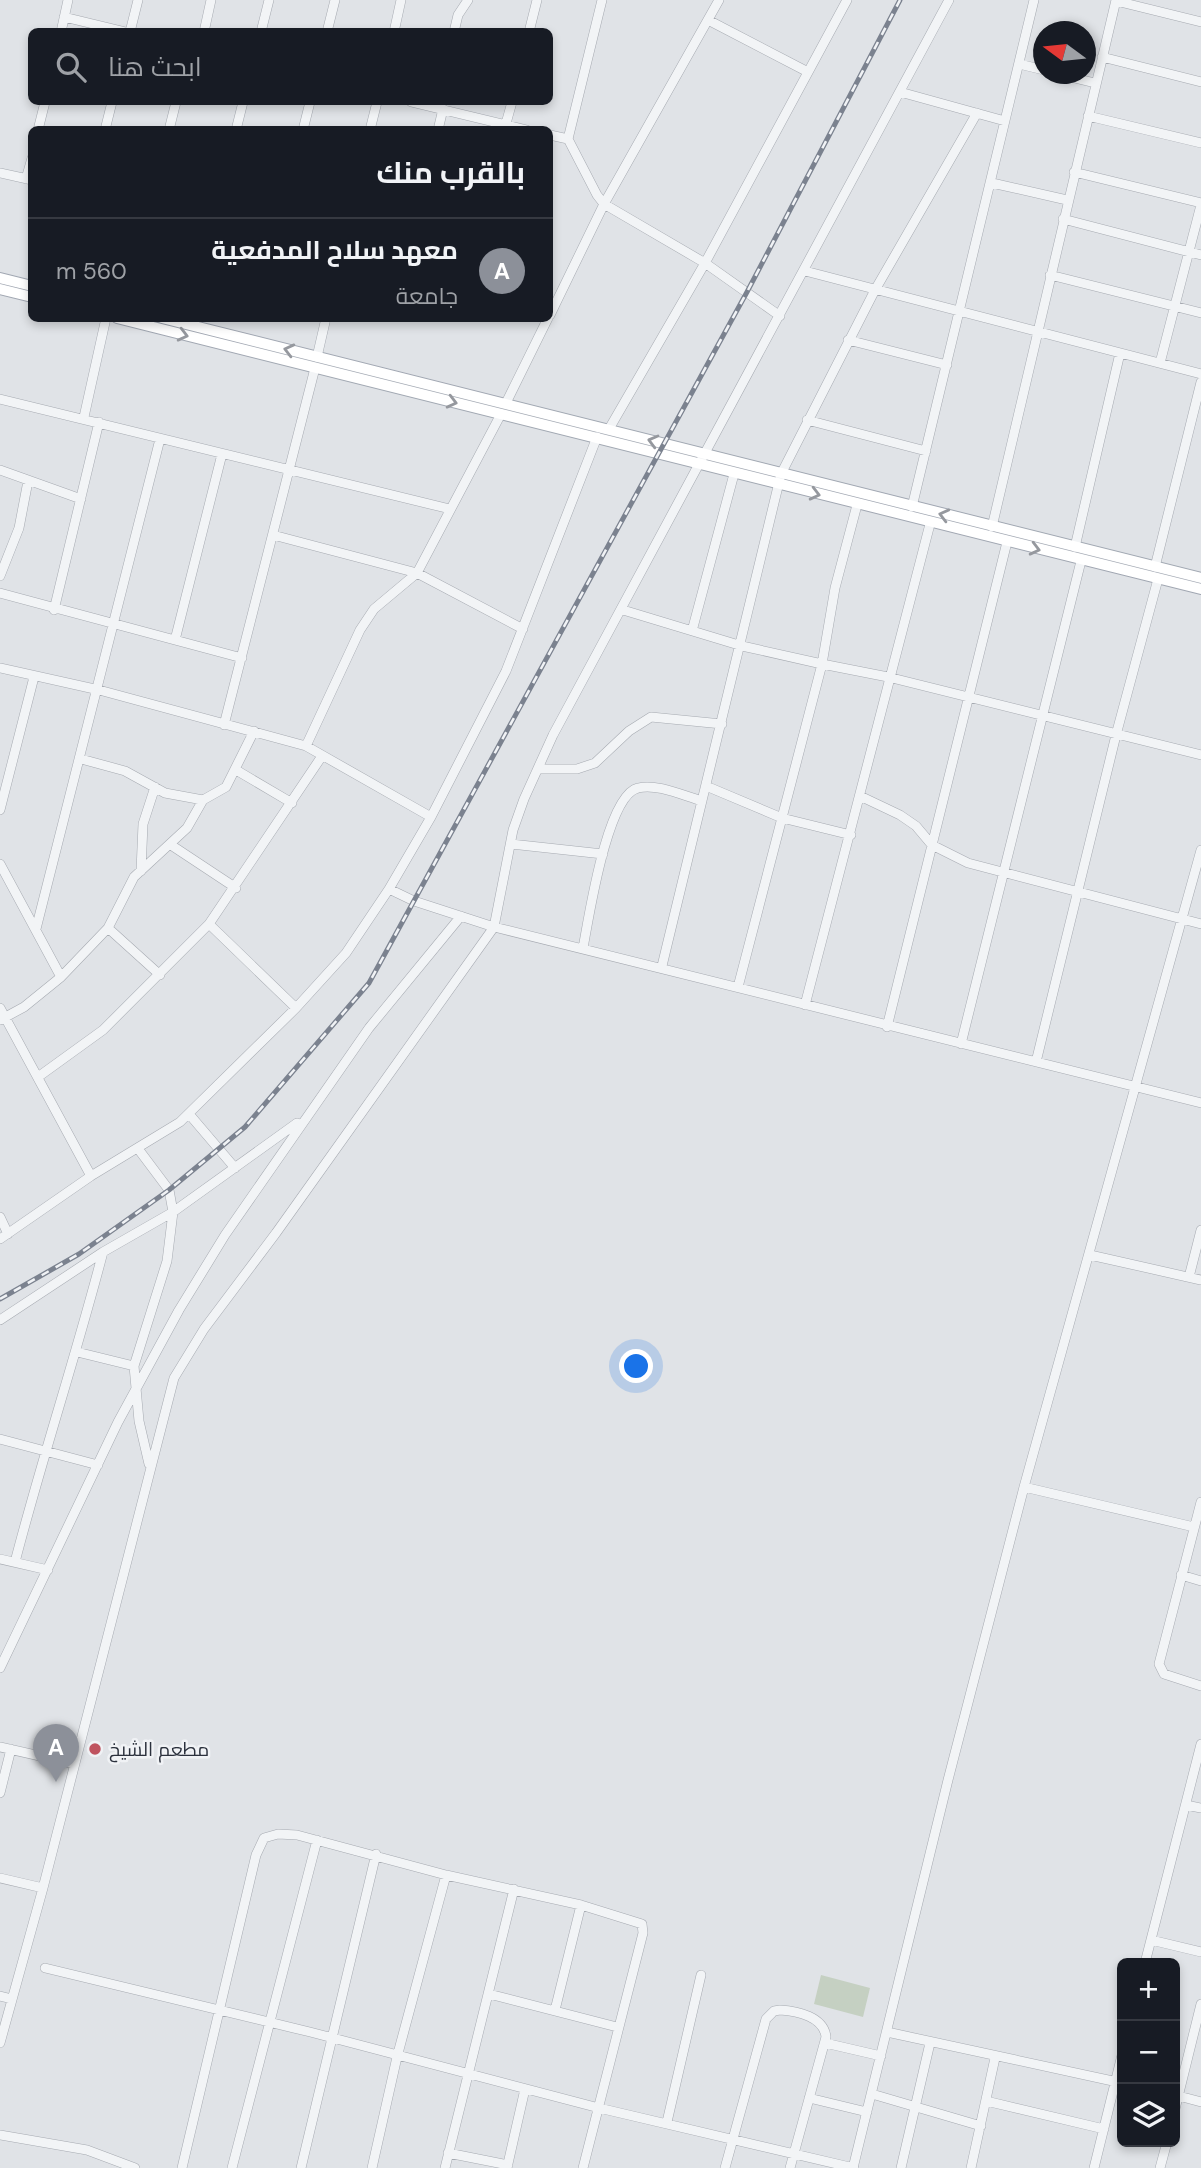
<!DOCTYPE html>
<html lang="ar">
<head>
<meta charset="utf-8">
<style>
  :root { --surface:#171b24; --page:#20242c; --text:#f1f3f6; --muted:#9ea1a6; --line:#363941; --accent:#8c9099 }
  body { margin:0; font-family:"DM Sans",Cairo,sans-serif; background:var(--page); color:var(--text); direction:rtl }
  .controls { position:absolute; right:21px; bottom:21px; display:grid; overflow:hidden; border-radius:10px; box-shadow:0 4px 10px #0003 }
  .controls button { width:63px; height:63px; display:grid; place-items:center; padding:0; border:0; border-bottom:2px solid var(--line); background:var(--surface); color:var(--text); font:35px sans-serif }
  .compass { position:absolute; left:1033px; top:21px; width:63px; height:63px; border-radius:50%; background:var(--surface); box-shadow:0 4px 10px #0003; rotate:285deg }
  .you { position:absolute; left:637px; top:1367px; width:24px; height:24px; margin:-18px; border:5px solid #fff; border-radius:50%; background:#1a73e8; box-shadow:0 0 0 10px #1a73e833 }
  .badge { display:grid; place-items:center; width:46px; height:46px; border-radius:50%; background:var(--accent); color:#fff; font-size:23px; font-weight:700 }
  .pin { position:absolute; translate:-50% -58px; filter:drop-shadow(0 2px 4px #0008) }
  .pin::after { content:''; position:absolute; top:37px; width:24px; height:21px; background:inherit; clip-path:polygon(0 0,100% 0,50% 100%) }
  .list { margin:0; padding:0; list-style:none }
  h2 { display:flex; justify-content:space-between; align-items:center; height:91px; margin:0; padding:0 28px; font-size:30px }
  h2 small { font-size:23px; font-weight:400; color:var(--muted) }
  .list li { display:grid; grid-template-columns:46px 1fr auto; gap:21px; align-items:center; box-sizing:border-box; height:105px; padding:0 28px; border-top:2px solid var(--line) }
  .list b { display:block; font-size:26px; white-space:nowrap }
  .list p { margin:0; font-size:23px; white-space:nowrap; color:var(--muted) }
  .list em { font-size:23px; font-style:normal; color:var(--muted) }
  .icon { flex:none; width:38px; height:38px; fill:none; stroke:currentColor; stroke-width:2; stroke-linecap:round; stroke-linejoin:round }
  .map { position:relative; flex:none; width:1201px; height:2168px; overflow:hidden; direction:ltr }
  .search { position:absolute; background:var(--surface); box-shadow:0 4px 10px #0003; left:28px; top:28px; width:525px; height:77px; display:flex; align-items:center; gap:18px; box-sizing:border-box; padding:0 24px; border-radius:10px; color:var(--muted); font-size:26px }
  .panel { position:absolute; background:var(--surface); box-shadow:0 4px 10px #0003; left:28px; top:126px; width:525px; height:196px; border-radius:10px; direction:rtl }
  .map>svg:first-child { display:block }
  .grass { fill:#c5d0c2 }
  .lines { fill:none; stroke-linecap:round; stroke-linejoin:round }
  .minor-casing { stroke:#a6aab1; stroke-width:10 }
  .major-casing { stroke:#a1a7b2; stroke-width:12 }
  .minor { stroke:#f2f4f6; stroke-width:9 }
  .major { stroke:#fff; stroke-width:10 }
  .rail-casing { stroke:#7b828f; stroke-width:5 }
  .rail { stroke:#f0f2f5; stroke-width:2.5; stroke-dasharray:8; stroke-linecap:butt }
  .oneway { stroke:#95989e }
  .poi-dot { fill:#bf535f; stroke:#f0f2f5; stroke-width:2.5 }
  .labels { text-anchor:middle; stroke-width:5; stroke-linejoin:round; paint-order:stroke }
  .poi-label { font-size:19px; fill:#2b313d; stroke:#f0f2f5; text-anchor:start }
</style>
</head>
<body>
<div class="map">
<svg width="1201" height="2168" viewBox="0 0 1201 2168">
  <rect width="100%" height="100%" fill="#e0e3e7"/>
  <!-- grass -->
  <path class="grass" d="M 821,1975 L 870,1988 L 863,2017 L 814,2004 Z"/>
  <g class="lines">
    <!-- minor casing -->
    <g class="minor-casing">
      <path id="minor" d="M 602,0 L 568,139 L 597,195 L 604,204 L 705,263 L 780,316
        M 1116,1 L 1201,22
        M 64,17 L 126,32
        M 708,20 L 808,72
        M 61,32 L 68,0
        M 130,32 L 138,0
        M 204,32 L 211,0
        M 261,32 L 269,0
        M 327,32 L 335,0
        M 394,32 L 401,0
        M 454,32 L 458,15 L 468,0
        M 529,32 L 537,0
        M 1102,57 L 1201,82
        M 1019,64 L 1044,70
        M 1058,74 L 1095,83
        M 900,92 L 1005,121
        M 411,102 L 527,130
        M 1088,116 L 1201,143
        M 505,127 L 512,102
        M 38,130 L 45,102
        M 105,130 L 112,102
        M 169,130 L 176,102
        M 236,130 L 243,102
        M 303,130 L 310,102
        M 370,130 L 377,102
        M 438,130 L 443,109
        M 550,135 L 568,139
        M 1074,172 L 1201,203
        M 0,173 L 32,180
        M 26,179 L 32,158
        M 992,183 L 1067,200
        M 1063,219 L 1201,255
        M 805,271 L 1201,374
        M 1050,275 L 1201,313
        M 550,315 L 604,204 L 719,0
        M 848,340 L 947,365
        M 317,357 L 326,318
        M 1160,363 L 1201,205
        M 0,399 L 450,509
        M 506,403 L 548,318
        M 84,417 L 106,318
        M 807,420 L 926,451
        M 609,429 L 705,263 L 847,0
        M 0,470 L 81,499
        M 857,505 L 835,588 L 822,664 L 888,677 L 1201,755
        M 912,507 L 1034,0
        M 992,527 L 1116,0
        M 273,535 L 417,573 L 523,629
        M 1075,547 L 1120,353
        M 1155,567 L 1201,382
        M 0,576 L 19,528 L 28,481
        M 0,593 L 242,658
        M 54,610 L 99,422
        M 623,610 L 742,646 L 822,664 L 738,987
        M 692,631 L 734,474
        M 175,640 L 222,454
        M 0,668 L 99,690 L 306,746 L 431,817
        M 224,725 L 315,368
        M 306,746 L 360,630 L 374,609 L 417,573 L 501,414
        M 81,759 L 125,771 L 165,793 L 203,800
        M 538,769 L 577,769 L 595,763 L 629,731 L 651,717 L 722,724
        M 236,770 L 292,803
        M 706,786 L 782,818 L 851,835
        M 860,796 L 900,815 L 916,826 L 932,845 L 968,863 L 1201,924
        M 0,810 L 34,677
        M 511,844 L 603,854
        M 171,845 L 236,888
        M 0,864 L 61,977
        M 141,871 L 143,824 L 155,787
        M 389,889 L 414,901 L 494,927 L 1201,1103
        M 209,924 L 296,1008
        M 108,928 L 160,975
        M 36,929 L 160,439
        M 583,948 C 589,917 607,795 638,788 C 657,783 684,796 702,801
        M 662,966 L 781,474 L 875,290 L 977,113
        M 805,1005 L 930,524
        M 0,1008 L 91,1176
        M 0,1020 L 24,1007 L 61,977 L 108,928 L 134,877 L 187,828 L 203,800 L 226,787 L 254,731
        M 887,1027 L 1007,542
        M 961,1044 L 1081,561
        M 1036,1062 L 1116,735 L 1158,579
        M 38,1077 L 103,1030 L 209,924 L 322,756
        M 189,1114 L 235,1168
        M 139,1150 L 169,1190 L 173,1212 L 167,1261 L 134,1366 L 139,1421 L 149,1464
        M 0,1217 L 8,1234
        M 0,1239 L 91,1176 L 180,1122 L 296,1008 L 346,953 L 389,889 L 431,817 L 506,671 L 597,437
        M 1090,1255 L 1201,1280
        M 1189,1277 L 1201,1230
        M 0,1320 L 103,1252 L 173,1212 L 297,1123
        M 77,1352 L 134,1366
        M 0,1439 L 98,1465
        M 1024,1487 L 1194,1527
        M 1201,1502 L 1159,1664 L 1164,1674 L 1201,1686
        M 0,1559 L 48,1570
        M 15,1562 C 42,1458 76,1356 103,1252
        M 1181,1575 L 1201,1581
        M 0,1668 L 118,1422 L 179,1310 L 225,1235 L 369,1028 L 461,916
        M 0,1747 L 75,1764
        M 0,1793 L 11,1749
        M 1186,1805 L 1201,1808
        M 0,1878 L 43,1888
        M 1151,1940 L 1201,1952
        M 1145,1963 L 1201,1744
        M 45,1968 L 310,2032 L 599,2108 L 854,2168
        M 489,1994 L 617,2027
        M 0,1996 L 12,1999
        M 555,2010 L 581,1905
        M 887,2032 L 1122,2083
        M 0,2043 L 43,1888 L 174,1378 L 204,1329 L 276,1233 L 494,927 L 513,830 L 524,799 L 553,735 L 949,0
        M 825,2043 L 881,2056
        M 872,2094 L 981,2126
        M 1175,2095 L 1201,2102
        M 809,2098 L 867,2112
        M 986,2101 L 1104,2129
        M 1175,2109 L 1201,2004
        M 667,2122 L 701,1975
        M 0,2135 L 87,2150 L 135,2168
        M 448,2153 L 508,2165
        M 182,2168 L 256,1855 L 264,1838 L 278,1834 L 297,1835 L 446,1875 L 581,1905 L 642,1924 L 643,1933 L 583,2168
        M 232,2168 L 317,1840
        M 301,2168 L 376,1854
        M 372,2168 L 397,2057 L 446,1875
        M 445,2168 L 514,1889
        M 507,2168 L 525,2089
        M 725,2168 L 766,2019 L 774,2011 L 780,2010 C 798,2011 824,2017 826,2037 L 790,2168
        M 853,2168 L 948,1780 L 1024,1487 L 1201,850
        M 901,2168 L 930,2043
        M 971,2168 L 995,2058
        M 1094,2168 L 1122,2055
        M 1160,2168 L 1167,2142"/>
    </g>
    <!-- major casing -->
    <g class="major-casing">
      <path id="major" d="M 0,278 L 32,286
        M 0,289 L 32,297
        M 117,318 L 1201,589
        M 162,318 L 1201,578"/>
    </g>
    <!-- minor -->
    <use href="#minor" class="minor"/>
    <!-- major -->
    <use href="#major" class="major"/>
    <!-- rail casing -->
    <g class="rail-casing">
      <path id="rail" d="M 0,1299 L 79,1254 L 169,1190 L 245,1127 L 369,983 L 747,292 L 900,0"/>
    </g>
    <!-- rail -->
    <use href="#rail" class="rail"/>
  </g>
  <!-- one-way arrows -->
  <defs><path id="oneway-chevron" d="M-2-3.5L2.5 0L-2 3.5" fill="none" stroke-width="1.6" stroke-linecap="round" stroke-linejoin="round" transform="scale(1.75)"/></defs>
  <g class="oneway">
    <use href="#oneway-chevron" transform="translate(183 335) rotate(14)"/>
    <use href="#oneway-chevron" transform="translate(289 350) rotate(-166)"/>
    <use href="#oneway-chevron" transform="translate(452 402) rotate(14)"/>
    <use href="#oneway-chevron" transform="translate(653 441) rotate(-165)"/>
    <use href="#oneway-chevron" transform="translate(815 494) rotate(14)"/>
    <use href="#oneway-chevron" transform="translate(944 515) rotate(-166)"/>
    <use href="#oneway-chevron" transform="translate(1035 549) rotate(14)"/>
  </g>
  <!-- markers -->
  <circle class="poi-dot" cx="95" cy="1749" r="7"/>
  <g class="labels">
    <!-- poi labels -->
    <g class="poi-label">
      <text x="109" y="1756">مطعم الشيخ</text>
    </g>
  </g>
</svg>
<div class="controls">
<button>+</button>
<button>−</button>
<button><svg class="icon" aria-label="layers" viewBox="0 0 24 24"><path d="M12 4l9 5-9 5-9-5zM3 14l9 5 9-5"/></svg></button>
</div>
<svg class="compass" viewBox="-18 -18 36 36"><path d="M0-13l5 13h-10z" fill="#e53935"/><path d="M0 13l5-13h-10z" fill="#9ea1a6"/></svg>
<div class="you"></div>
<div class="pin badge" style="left:56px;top:1782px">A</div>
<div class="search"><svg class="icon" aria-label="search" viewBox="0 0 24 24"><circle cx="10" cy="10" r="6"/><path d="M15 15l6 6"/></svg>ابحث هنا</div>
<section class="panel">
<h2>بالقرب منك<small></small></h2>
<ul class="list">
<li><span class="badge">A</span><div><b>معهد سلاح المدفعية</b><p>جامعة</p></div><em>560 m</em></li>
</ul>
</section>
</div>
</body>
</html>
